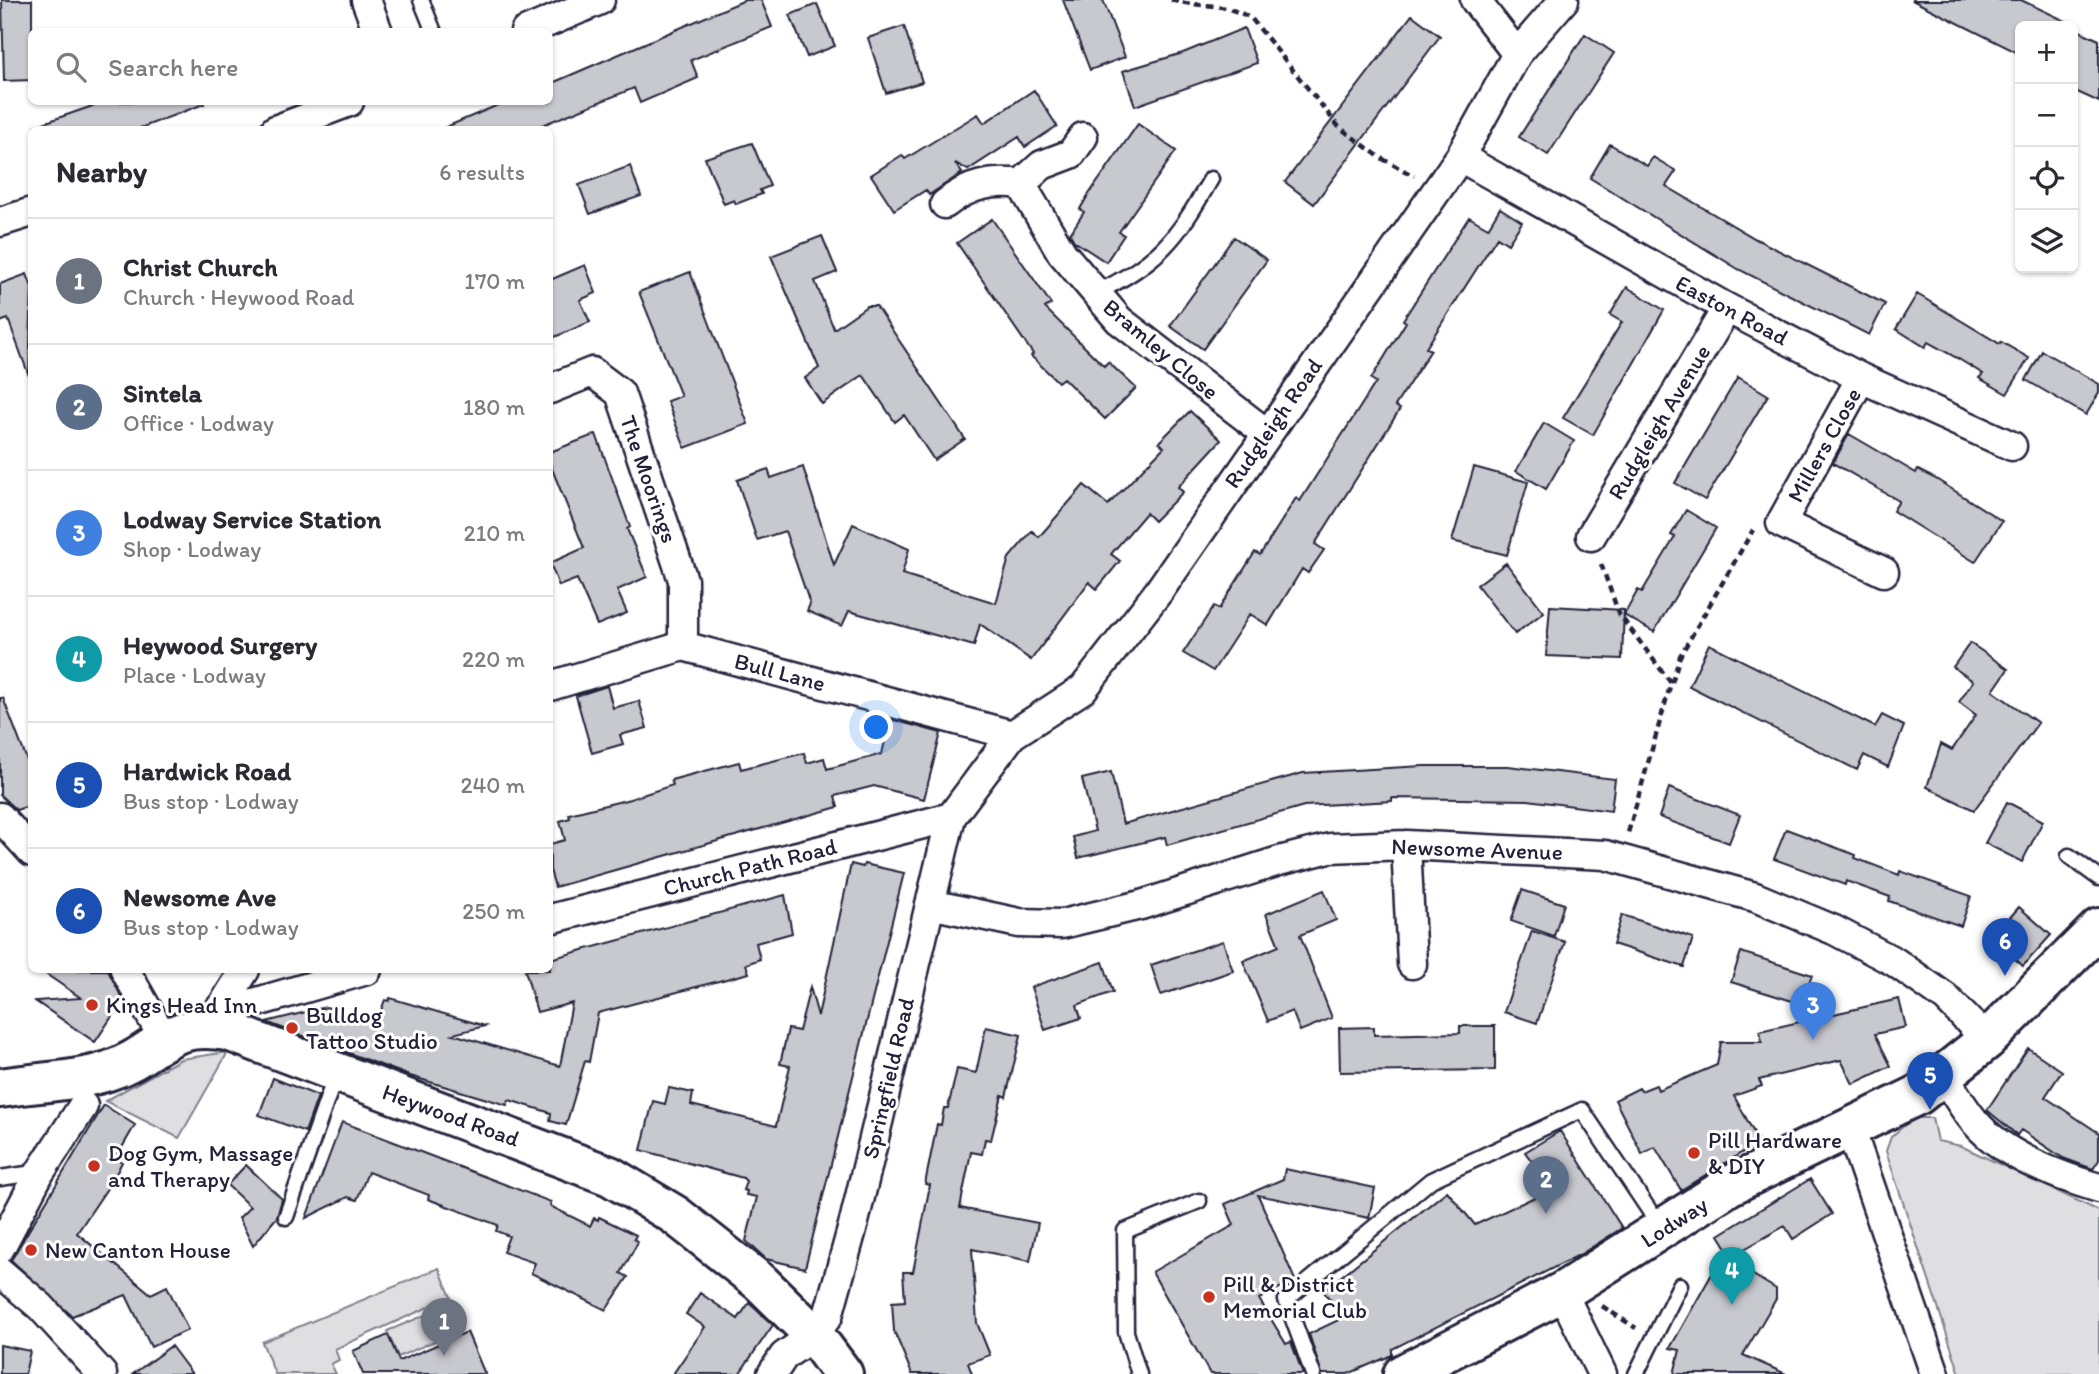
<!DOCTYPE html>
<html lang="en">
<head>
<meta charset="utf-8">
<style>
  :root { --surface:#fff; --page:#f7f7f7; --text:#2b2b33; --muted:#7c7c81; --line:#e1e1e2; --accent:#c8321e }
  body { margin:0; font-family:Itim,sans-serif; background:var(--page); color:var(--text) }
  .controls { position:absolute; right:21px; top:21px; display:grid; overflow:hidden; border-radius:10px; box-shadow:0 2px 5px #0004 }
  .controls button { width:63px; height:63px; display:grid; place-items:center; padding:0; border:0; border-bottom:2px solid var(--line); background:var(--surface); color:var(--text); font:35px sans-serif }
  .you { position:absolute; left:877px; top:728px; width:24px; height:24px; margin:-18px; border:5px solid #fff; border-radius:50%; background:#1a73e8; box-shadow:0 0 0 10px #1a73e833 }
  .badge { display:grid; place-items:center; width:46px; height:46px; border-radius:50%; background:var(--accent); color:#fff; font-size:23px; font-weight:700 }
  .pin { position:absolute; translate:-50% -58px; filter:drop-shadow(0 2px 4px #0008) }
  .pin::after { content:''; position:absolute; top:37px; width:24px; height:21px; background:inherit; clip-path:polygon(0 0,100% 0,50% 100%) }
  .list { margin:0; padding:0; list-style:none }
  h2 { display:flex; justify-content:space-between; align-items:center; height:91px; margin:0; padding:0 28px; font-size:30px }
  h2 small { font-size:23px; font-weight:400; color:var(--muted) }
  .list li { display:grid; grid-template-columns:46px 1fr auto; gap:21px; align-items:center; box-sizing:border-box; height:126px; padding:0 28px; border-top:2px solid var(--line) }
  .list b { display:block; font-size:26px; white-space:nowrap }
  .list p { margin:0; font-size:23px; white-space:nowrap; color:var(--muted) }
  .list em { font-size:23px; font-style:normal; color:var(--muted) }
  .icon { flex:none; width:38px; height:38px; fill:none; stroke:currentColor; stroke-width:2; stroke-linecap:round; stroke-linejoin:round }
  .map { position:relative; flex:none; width:2099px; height:1374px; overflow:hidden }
  .search { position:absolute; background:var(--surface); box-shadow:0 2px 5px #0004; left:28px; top:28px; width:525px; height:77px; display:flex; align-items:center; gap:18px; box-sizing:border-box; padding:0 24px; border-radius:10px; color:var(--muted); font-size:26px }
  .panel { position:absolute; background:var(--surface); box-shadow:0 2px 5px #0004; left:28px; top:126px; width:525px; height:847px; border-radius:10px }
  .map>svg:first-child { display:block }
  .green { fill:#dfdfe2; stroke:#80808e; stroke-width:2 }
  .building { fill:#c8c8cf; stroke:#22223b; stroke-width:2 }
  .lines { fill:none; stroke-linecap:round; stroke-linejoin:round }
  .lane-casing { stroke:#22223b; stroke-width:19 }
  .street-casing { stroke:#22223b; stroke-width:33 }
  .secondary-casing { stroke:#22223b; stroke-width:44 }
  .path { stroke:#22223b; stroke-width:4.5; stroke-dasharray:7 5; stroke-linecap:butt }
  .lane { stroke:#fff; stroke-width:14 }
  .street { stroke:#fff; stroke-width:28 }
  .secondary { stroke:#fff; stroke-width:38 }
  .poi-dot { fill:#c8321e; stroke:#fff; stroke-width:2.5 }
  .labels { text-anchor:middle; stroke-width:6; stroke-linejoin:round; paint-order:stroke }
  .street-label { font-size:23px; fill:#22223b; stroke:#fff }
  .poi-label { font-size:23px; fill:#22223b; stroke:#fff; text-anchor:start }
</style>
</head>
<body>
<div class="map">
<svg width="2099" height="1374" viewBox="0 0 2099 1374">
  <rect width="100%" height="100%" fill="#fff"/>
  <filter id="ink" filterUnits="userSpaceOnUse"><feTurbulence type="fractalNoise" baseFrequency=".0143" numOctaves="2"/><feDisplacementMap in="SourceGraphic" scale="14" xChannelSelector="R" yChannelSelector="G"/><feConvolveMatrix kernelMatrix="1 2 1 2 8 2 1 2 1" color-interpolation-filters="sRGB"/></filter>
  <g filter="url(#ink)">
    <!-- green -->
    <path class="green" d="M 228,1052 L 179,1138 L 105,1101 L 181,1059 Z
      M 1913,1118 L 1932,1118 L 1937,1141 L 1961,1146 L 2099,1211 L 2099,1374 L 1960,1374 L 1886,1151 L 1891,1137 Z
      M 439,1268 L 451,1297 L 335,1349 L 339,1360 L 331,1364 L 336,1374 L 275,1374 L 262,1342 Z
      M 452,1304 L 462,1329 L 398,1357 L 387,1331 Z"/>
    <!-- building -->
    <path class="building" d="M 2,0 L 32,0 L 32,80 L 4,81 Z
      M 745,0 L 761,0 L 772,27 L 691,60 L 698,78 L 640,103 L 634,88 L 530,130 L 439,130 L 505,102 L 550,102 L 550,84 Z
      M 1063,0 L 1103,0 L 1125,57 L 1090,70 Z
      M 1912,0 L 2021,0 L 2076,26 L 2020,26 L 2020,54 Z
      M 817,4 L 835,46 L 807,57 L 790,15 Z
      M 1412,15 L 1440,36 L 1314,204 L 1285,182 Z
      M 904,26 L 922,82 L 886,93 L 868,38 Z
      M 1244,28 L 1257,63 L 1135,106 L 1123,71 L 1183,53 Z
      M 2073,28 L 2099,40 L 2099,102 L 2073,90 Z
      M 1585,34 L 1614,53 L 1548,155 L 1519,137 Z
      M 1034,90 L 1057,126 L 1025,147 L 1019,137 L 968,170 L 955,163 L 962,173 L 929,195 L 926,190 L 894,210 L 871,175 L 902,155 L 905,159 L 978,114 L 984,123 Z
      M 104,102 L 203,102 L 204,104 L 135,130 L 36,130 L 35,126 Z
      M 1138,124 L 1176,151 L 1119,232 L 1124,235 L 1106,262 L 1074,241 L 1070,234 L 1084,212 L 1080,209 L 1087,197 Z
      M 752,143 L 770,186 L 760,190 L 762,194 L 736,204 L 734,200 L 724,204 L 705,158 Z
      M 1610,144 L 1647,166 L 1653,157 L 1676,171 L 1666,186 L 1756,239 L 1885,304 L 1869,335 L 1738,269 L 1590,178 Z
      M 630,166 L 641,196 L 590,214 L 579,185 Z
      M 1500,208 L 1522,222 L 1508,244 L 1497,237 L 1426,348 L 1431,350 L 1395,406 L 1400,409 L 1315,544 L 1324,550 L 1308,573 L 1302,569 L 1268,625 L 1250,614 L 1213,671 L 1183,653 L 1214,606 L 1219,609 L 1255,552 L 1260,555 L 1296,498 L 1300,501 L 1376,382 L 1371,379 L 1406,322 L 1403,320 L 1469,217 L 1488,228 Z
      M 992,219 L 1051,304 L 1045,308 L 1104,366 L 1108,362 L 1136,388 L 1105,419 L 1063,378 L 1058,382 L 1031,356 L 1033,354 L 957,243 Z
      M 822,236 L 837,272 L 815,281 L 834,329 L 867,306 L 876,306 L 965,439 L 934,460 L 904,415 L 895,422 L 863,375 L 822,404 L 805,378 L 819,368 L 771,256 Z
      M 1234,237 L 1267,260 L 1203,349 L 1170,326 Z
      M 585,265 L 596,293 L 580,300 L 590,322 L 550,339 L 550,280 Z
      M 690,272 L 748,424 L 685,448 L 667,401 L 681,396 L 639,292 Z
      M 27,274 L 32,287 L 29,376 L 8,319 L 0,322 L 0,284 Z
      M 1627,287 L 1664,310 L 1593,435 L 1563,418 L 1622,322 L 1610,315 Z
      M 1917,294 L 2000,344 L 2001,342 L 2029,358 L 2007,394 L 1979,378 L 1983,374 L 1957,358 L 1928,342 L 1925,347 L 1896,329 Z
      M 2042,351 L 2099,384 L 2099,393 L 2086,415 L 2026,380 Z
      M 1738,377 L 1768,395 L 1705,500 L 1675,483 Z
      M 1190,411 L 1221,440 L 1178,487 L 1183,492 L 1154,521 L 1146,513 L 1111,554 L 1120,561 L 1097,589 L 1089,582 L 1031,660 L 980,624 L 974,646 L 849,611 L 842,626 L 807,611 L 810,604 L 785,531 L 757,540 L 737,480 L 768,469 L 771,478 L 803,467 L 834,565 L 853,524 L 909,549 L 902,574 L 996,603 L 1009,558 L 1032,531 L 1039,537 L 1084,485 L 1108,505 L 1164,447 L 1159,442 Z
      M 1544,423 L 1574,441 L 1546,489 L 1516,471 Z
      M 596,434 L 630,527 L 627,529 L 647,577 L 617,590 L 627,613 L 597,625 L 577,579 L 559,586 L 550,563 L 584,548 L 550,464 L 550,452 Z
      M 1849,434 L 1916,473 L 1918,470 L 1936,479 L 2002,521 L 1975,562 L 1893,511 L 1899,501 L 1833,463 Z
      M 1474,467 L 1528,482 L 1507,555 L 1452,541 Z
      M 1686,510 L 1716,528 L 1654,632 L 1624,615 L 1638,590 L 1642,592 L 1675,537 L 1671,535 Z
      M 1506,563 L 1544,612 L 1515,634 L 1477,585 Z
      M 1550,606 L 1624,610 L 1622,659 L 1546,656 Z
      M 1970,643 L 2008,669 L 1993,691 L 2038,723 L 1974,810 L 1927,787 L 1941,744 L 1952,750 L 1976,715 L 1959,702 L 1973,681 L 1953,667 Z
      M 1709,644 L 1875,727 L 1882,715 L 1904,726 L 1888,767 L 1864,755 L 1857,770 L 1689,686 Z
      M 607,686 L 613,708 L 639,701 L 647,728 L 620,735 L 623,744 L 592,753 L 576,696 Z
      M 0,698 L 3,698 L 32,773 L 32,805 L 16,810 L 0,795 Z
      M 890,719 L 941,733 L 924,799 L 874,786 L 835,796 L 838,807 L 555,887 L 550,870 L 550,844 L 565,840 L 560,821 L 570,818 L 569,814 L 630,799 L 673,785 L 671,780 L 739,762 L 741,769 L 804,753 L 807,763 L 824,758 L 827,769 L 882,754 Z
      M 1423,766 L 1508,766 L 1615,779 L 1611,811 L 1528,800 L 1392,798 L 1392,801 L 1304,806 L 1167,845 L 1165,837 L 1078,858 L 1073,837 L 1095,831 L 1082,779 L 1111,772 L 1123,824 L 1303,773 Z
      M 1669,788 L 1740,815 L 1729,843 L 1659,817 Z
      M 2007,802 L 2043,821 L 2022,862 L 1985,843 Z
      M 1786,829 L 1856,855 L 1855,858 L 1899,875 L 1900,871 L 1971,896 L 1961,926 L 1889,901 L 1890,897 L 1846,881 L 1845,885 L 1774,859 Z
      M 851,864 L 863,867 L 864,864 L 904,873 L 805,1268 L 766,1259 L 746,1241 L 757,1197 L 746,1195 L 747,1191 L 743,1190 L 746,1181 L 743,1178 L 641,1150 L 653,1101 L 665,1104 L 669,1088 L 693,1093 L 691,1105 L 776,1126 L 790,1066 L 780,1064 L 788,1029 L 799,1031 L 810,987 L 818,1016 Z
      M 1324,890 L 1336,920 L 1300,935 L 1332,1018 L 1300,1031 L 1292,1011 L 1268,1021 L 1243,961 L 1279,946 L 1266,914 Z
      M 1522,890 L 1564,904 L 1554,936 L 1511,921 Z
      M 785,895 L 792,933 L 756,943 L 760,959 L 746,964 L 749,973 L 598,1013 L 589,1062 L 585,1061 L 566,1125 L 550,1121 L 551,1113 L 509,1100 L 507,1105 L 410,1076 L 266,1022 L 326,1007 L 377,1021 L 385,1000 L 389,1001 L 390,998 L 485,1026 L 453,1034 L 560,1066 L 572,1003 L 537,1012 L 525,970 L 550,970 L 550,959 Z
      M 2019,907 L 2051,935 L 2023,966 L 1992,938 Z
      M 1622,915 L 1693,938 L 1684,967 L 1613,944 Z
      M 1532,931 L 1565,942 L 1537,1023 L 1504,1012 Z
      M 1223,941 L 1233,971 L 1161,995 L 1151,965 Z
      M 1741,952 L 1812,975 L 1802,1004 L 1731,982 Z
      M 1103,962 L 1113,992 L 1077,1005 L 1081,1018 L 1045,1030 L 1031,987 Z
      M 40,970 L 108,970 L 123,1000 L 95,1042 L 35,1001 L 81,998 Z
      M 1899,999 L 1906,1027 L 1875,1034 L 1891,1066 L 1853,1084 L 1841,1060 L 1759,1080 L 1762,1086 L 1734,1096 L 1759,1142 L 1681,1190 L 1655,1147 L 1642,1154 L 1615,1100 L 1639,1088 L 1641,1091 L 1656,1085 L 1658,1090 L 1717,1065 L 1721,1042 L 1762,1042 L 1760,1031 Z
      M 1460,1026 L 1495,1026 L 1495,1070 L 1340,1072 L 1339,1028 L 1374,1027 L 1374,1035 L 1416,1034 L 1460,1033 Z
      M 986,1027 L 1021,1035 L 1006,1097 L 1002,1095 L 991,1140 L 985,1139 L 982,1154 L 971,1152 L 960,1208 L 1038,1223 L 1030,1261 L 972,1249 L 977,1323 L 990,1355 L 968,1363 L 972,1374 L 912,1374 L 894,1331 L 892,1302 L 905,1301 L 903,1272 L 913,1272 L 930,1185 L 925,1184 L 937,1124 L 941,1125 L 944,1108 L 948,1108 L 957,1069 L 976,1073 Z
      M 2028,1048 L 2062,1071 L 2045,1097 L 2099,1133 L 2099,1160 L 2093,1169 L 2063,1158 L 2021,1130 L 2017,1135 L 1987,1110 Z
      M 273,1078 L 318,1096 L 305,1132 L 259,1115 Z
      M 104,1105 L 135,1125 L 116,1158 L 122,1162 L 114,1178 L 77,1233 L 151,1294 L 167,1286 L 188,1330 L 151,1347 L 126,1295 L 72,1316 L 11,1260 Z
      M 342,1122 L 551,1202 L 550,1206 L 590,1226 L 594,1218 L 598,1220 L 599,1217 L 636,1235 L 634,1239 L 638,1242 L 621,1273 L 628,1277 L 606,1310 L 531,1273 L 535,1263 L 503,1252 L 509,1236 L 496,1231 L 498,1225 L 428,1199 L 429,1195 L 368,1172 L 357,1200 L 348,1197 L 306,1218 Z
      M 1560,1131 L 1622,1228 L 1581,1254 L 1392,1349 L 1392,1355 L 1348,1374 L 1322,1374 L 1309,1334 L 1345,1317 L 1323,1291 L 1447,1191 L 1475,1225 L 1552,1189 L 1525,1152 Z
      M 246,1165 L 282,1199 L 277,1217 L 253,1246 L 239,1218 L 250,1207 L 227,1185 Z
      M 1285,1169 L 1375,1188 L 1369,1218 L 1258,1195 L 1295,1280 L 1259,1299 L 1286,1344 L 1291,1342 L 1303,1374 L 1210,1374 L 1152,1272 L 1234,1225 L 1225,1204 L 1283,1179 Z
      M 1810,1179 L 1832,1214 L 1793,1239 L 1785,1226 L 1732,1256 L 1719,1235 Z
      M 1722,1256 L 1776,1289 L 1776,1299 L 1743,1355 L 1786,1374 L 1674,1374 L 1680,1350 L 1670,1348 Z
      M 700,1293 L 738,1319 L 749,1303 L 773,1325 L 739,1374 L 673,1374 L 705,1327 L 686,1314 Z
      M 467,1332 L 485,1374 L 363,1374 L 353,1351 L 388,1335 L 399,1361 Z
      M 0,1345 L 30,1351 L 25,1374 L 0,1374 Z
      M 171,1346 L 192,1374 L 133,1374 Z"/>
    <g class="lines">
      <!-- lane casing -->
      <g class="lane-casing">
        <path id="lane" d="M 421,0 L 434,32
          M 1095,294 C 1160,260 1175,242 1211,179
          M 2069,856 L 2099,878
          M 0,1178 L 40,1172
          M 286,1217 L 336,1074
          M 1139,1374 L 1126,1332 L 1125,1231 L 1199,1201
          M 1313,1374 L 1286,1300 L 1431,1180 L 1582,1110 L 1661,1228
          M 1636,1374 L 1680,1285"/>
      </g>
      <!-- street casing -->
      <g class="street-casing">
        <path id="street" d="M 366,0 L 378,32
          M 1475,0 L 1517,54
          M 525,32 L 600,0
          M 275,130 L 349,102
          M 1460,157 L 1727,308 L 1861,378 L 2012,446
          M 1021,184 L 1062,253 L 1119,320 L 1266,433
          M 1021,184 L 1042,165 L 1071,154 L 1083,137
          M 945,204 C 968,185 992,180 1021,184
          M 0,222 L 32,212
          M 1861,378 L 1781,523 L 1884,572
          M 550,389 L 592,372 L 620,393 L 683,580 L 683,646
          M 1591,536 L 1727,308
          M 550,686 L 683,646 L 1012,735
          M 0,817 L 32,852
          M 1406,845 L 1412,964
          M 930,904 L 1019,923 L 1062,924 L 1141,905 L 1279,861 L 1330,848 L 1406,845 L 1605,855 L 1755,897 L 1834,930 L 1895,962 L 1946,998 L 1987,1040
          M 550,919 L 951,817
          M 125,970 L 164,1039
          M 223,1005 L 245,970
          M 203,1027 L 223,1005 L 240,1007 L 367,970
          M 1944,1076 C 1954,1092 1963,1108 1975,1122 C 2003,1155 2058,1176 2099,1188
          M 1850,1128 L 1935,1374
          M 0,1248 L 40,1172 L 83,1106
          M 0,1272 L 41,1307 L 102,1374
          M 1562,1292 L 1602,1374
          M 772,1374 L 784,1356 L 814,1335 L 828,1316 L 854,1222 L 951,817 L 1012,735 L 1083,689 L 1159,591 L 1460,157 L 1517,54 L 1564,0"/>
      </g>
      <!-- secondary casing -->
      <g class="secondary-casing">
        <path id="secondary" d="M 0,1088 C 35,1082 74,1082 108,1071 C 160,1054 164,1020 228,1031 L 610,1176 L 675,1215 L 760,1282 L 814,1335 L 843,1374
          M 1403,1374 L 1562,1292 L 1729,1186 L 1918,1095 L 1987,1040 L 2099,928"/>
      </g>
      <!-- path -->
      <path class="path" d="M 1171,0 C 1205,9 1216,0 1251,18 L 1339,127 L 1381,158 L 1414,176
        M 1601,564 L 1619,614 L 1671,683 L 1628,833
        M 1672,682 L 1680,656 L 1753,530
        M 1602,1306 L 1636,1328"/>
      <!-- lane -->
      <use href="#lane" class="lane"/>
      <!-- street -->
      <use href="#street" class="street"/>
      <!-- secondary -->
      <use href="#secondary" class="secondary"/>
    </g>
  </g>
  <!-- markers -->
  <g class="poi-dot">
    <circle cx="92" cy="1005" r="7"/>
    <circle cx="292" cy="1028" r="7"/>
    <circle cx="1694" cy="1153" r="7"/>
    <circle cx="94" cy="1166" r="7"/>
    <circle cx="31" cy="1250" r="7"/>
    <circle cx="1209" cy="1297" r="7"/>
  </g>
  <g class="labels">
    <!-- street labels -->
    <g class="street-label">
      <text transform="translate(1732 310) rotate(28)" y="8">Easton Road</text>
      <text transform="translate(1161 349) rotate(40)" y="8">Bramley Close</text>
      <text transform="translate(1659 422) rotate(-59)" y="8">Rudgleigh Avenue</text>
      <text transform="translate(1273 423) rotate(-55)" y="8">Rudgleigh Road</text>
      <text transform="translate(1824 445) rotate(-61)" y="8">Millers Close</text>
      <text transform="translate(649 479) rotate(71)" y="8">The Moorings</text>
      <text transform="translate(780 672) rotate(15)" y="8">Bull Lane</text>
      <text transform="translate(1477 849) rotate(2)" y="8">Newsome Avenue</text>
      <text transform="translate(750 867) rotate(-14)" y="8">Church Path Road</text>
      <text transform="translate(888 1078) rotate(-77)" y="8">Springfield Road</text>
      <text transform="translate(451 1115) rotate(20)" y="8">Heywood Road</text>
      <text transform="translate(1674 1222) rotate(-33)" y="8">Lodway</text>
    </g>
    <!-- poi labels -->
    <g class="poi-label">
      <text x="106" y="1013">Kings Head Inn</text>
      <text x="306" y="1023">Bulldog<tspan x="306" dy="26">Tattoo Studio</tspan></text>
      <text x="1708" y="1148">Pill Hardware<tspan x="1708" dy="26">&amp; DIY</tspan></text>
      <text x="108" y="1161">Dog Gym, Massage<tspan x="108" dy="26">and Therapy</tspan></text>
      <text x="45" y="1258">New Canton House</text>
      <text x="1223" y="1292">Pill &amp; District<tspan x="1223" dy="26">Memorial Club</tspan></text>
    </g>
  </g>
</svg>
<div class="controls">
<button>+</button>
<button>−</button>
<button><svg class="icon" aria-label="locate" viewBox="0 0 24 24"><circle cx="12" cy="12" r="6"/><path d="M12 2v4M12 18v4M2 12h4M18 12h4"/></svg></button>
<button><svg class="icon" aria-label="layers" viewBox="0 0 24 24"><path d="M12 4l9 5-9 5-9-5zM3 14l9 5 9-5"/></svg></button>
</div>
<div class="you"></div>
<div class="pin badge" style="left:444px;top:1356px;background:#6b7280">1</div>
<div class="pin badge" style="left:1546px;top:1214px;background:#5c6f8a">2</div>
<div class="pin badge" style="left:1813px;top:1040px;background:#3f7fe0">3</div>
<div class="pin badge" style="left:1732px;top:1305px;background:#0f9aa8">4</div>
<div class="pin badge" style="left:1930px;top:1110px;background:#1a4fb4">5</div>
<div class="pin badge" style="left:2005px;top:976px;background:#1a4fb4">6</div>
<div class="search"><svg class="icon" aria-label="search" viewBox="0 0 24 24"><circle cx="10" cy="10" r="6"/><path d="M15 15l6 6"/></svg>Search here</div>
<section class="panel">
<h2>Nearby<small>6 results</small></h2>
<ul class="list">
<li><span class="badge" style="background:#6b7280">1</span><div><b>Christ Church</b><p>Church · Heywood Road</p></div><em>170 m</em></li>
<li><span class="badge" style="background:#5c6f8a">2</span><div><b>Sintela</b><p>Office · Lodway</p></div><em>180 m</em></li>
<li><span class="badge" style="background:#3f7fe0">3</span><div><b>Lodway Service Station</b><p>Shop · Lodway</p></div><em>210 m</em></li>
<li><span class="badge" style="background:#0f9aa8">4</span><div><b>Heywood Surgery</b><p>Place · Lodway</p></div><em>220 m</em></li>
<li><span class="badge" style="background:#1a4fb4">5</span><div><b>Hardwick Road</b><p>Bus stop · Lodway</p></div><em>240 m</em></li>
<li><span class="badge" style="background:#1a4fb4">6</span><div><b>Newsome Ave</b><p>Bus stop · Lodway</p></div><em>250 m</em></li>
</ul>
</section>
</div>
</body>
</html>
